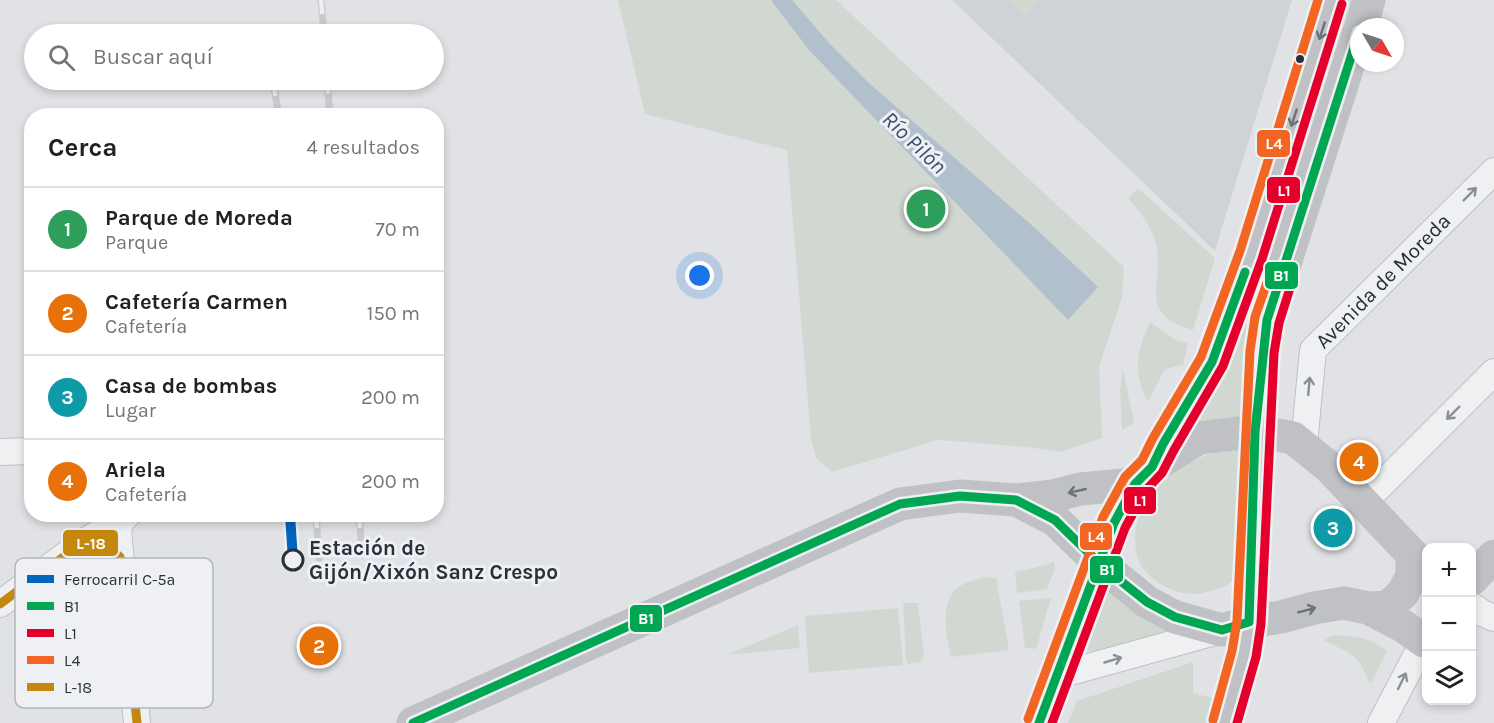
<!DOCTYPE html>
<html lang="es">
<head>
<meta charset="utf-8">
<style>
  :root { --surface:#fff; --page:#f2f2f2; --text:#202124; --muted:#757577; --line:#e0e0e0; --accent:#7c3aed }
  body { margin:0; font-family:Karla,sans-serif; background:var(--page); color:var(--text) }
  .controls { position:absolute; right:18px; bottom:18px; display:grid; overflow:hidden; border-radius:12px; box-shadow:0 3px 9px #0003 }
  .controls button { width:54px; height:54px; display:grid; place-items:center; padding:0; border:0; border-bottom:2px solid var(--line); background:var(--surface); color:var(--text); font:30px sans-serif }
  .compass { position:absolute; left:1350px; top:18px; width:54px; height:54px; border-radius:50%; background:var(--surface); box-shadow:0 3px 9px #0003; rotate:129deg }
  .you { position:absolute; left:700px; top:276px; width:21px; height:21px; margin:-15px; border:4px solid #fff; border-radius:50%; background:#1a73e8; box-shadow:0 0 0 9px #1a73e833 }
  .badge { display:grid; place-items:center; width:39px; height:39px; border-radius:50%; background:var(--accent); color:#fff; font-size:20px; font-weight:700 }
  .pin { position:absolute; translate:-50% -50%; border:3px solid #fff; box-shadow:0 2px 6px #0006 }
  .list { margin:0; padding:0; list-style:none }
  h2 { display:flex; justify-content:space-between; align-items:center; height:78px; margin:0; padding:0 24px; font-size:26px }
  h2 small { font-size:20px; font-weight:400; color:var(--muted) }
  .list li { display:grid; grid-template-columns:39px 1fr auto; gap:18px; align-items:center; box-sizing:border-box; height:84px; padding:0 24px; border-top:2px solid var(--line) }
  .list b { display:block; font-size:22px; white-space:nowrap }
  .list p { margin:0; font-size:20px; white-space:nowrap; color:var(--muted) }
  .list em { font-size:20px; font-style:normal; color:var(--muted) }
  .icon { flex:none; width:33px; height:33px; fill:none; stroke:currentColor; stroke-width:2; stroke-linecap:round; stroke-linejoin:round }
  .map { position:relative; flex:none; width:1494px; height:723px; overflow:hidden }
  .search { position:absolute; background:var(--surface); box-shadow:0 3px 9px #0003; left:24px; top:24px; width:420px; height:66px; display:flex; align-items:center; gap:15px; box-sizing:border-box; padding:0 21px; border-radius:33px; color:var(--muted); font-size:22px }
  .panel { position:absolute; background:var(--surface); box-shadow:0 3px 9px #0003; left:24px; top:108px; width:420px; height:414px; border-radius:24px }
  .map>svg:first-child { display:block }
  .built { fill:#cfd2d7 }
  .green { fill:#d1d8d1 }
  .water { fill:#b2bfcc }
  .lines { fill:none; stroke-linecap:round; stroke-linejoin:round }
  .street-casing { stroke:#bec0c3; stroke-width:28 }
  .street { stroke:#eff0f2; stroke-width:26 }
  .secondary { stroke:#bfc1c4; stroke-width:33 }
  .rail-casing { stroke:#c9cacc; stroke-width:7 }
  .rail { stroke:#eef0f4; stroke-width:4.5; stroke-dasharray:14; stroke-linecap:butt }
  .bus-1-casing { stroke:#eef0f4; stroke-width:14 }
  .bus-2-casing { stroke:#eef0f4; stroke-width:14 }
  .bus-3-casing { stroke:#eef0f4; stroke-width:14 }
  .bus-4-casing { stroke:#eef0f4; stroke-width:14 }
  .bus-1 { stroke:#00a651; stroke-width:9 }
  .bus-2 { stroke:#e4002b; stroke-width:9 }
  .bus-3 { stroke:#f26522; stroke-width:9 }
  .bus-4 { stroke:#c4880f; stroke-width:9 }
  .rail-1-casing { stroke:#eef0f4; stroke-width:15 }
  .rail-1 { stroke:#0065bd; stroke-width:10 }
  .oneway { stroke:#6d7179 }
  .oneway2 { stroke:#8c9096 }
  .bus-dot { fill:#2a303b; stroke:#eef0f4; stroke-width:2 }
  .stop-dot { fill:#eef0f4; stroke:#2a303b; stroke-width:3 }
  .labels { text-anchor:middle; stroke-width:6; stroke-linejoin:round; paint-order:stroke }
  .street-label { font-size:21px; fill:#2a303b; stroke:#eef0f4 }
  .stop-label { font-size:21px; font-weight:bold; fill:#2a303b; stroke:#eef0f4; text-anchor:start }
  .water-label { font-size:22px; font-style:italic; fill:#394f6a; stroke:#eef0f4 }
  .key { fill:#eef0f4; stroke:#b3b6bc; stroke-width:1.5 }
  .key-label { font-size:16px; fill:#2a303b }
  .line-badge { stroke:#eef0f4; stroke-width:2 }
  .badge-label { font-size:16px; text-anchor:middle; font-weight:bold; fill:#fff }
</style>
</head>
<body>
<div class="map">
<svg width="1494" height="723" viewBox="0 0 1494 723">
  <rect width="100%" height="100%" fill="#e0e2e5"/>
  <!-- built -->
  <path class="built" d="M 952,0 L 1292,0 L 1215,250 L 1214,250 Z"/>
  <!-- green -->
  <path class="green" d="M 618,0 L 836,0 L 1124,267 L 1122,297 L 1099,366 L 1102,438 L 1060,452 L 1027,447 L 938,440 L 832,472 L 816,458 L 811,438 L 787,150 L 645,114 Z
    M 1007,0 L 1041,0 L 1025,17 Z
    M 1342,0 L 1359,0 L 1242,419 L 1183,437 Z
    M 1138,188 L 1215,258 L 1193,330 C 1133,313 1167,282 1155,240 C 1150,224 1138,210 1128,198 Z
    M 1150,322 L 1176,340 L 1188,343 L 1183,365 L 1165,369 L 1148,402 C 1132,373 1137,351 1150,322 Z
    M 1123,369 L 1134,423 L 1122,430 L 1120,389 Z
    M 1242,446 L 1237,574 C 1228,588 1222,587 1207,592 C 1182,600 1148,583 1138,559 C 1132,544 1136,514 1144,500 C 1146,495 1152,491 1156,487 C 1180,463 1209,452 1242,446 Z
    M 1054,561 L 1055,569 L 1047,589 L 1017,593 L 1015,572 L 1046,565 Z
    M 984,577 L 996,578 L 1009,650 L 951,657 C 947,638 940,608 954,591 C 961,583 974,580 984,577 Z
    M 1106,588 L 1181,629 L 1094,652 C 1090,651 1087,651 1085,647 C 1080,637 1097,604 1101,593 Z
    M 1051,598 L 1036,649 L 1025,648 L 1019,601 Z
    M 903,603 L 918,603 L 924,655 L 921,662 L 908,664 L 906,659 Z
    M 898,608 L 903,665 L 809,673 L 805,616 Z
    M 798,625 L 800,648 L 727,655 Z
    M 1332,636 C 1352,634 1371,638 1387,651 L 1371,683 C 1366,679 1364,668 1359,662 C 1350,651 1336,647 1324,640 Z
    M 1193,662 L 1193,693 L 1213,698 L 1205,723 L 1068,723 L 1077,701 Z"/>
  <!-- water -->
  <path class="water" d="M 771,0 L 792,0 L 830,44 L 870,84 L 1035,228 L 1098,287 L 1068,320 L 809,50 Z"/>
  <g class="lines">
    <!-- street casing -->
    <g class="street-casing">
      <path id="street" d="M 1304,444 L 1313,350 L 1494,171
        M 0,452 L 32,451
        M 1364,502 L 1494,372
        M 128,514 L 121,521 L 118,531 L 137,723
        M 0,604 L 82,543 L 108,528 L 114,514
        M 1472,606 L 1482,613 L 1494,618
        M 1056,676 L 1222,630
        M 1381,723 L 1424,641"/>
    </g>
    <!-- street -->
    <use href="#street" class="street"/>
    <!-- secondary -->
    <path class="secondary" d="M 1361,27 L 1369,0
      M 1152,467 L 1163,444 L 1212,362 L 1226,325 L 1251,255 L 1331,0
      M 1016,500 L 1055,520 L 1098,562 L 1147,602 L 1175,617 L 1222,630 L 1249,622 L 1281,617 L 1314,608 L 1344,603 L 1368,608 L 1388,607 L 1403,593 L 1412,576 L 1412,555
      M 1472,579 L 1494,556
      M 1368,608 L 1403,626 L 1424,641 L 1426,637
      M 413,723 L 900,504 L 960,496 L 1016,500 L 1053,496 L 1080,489 L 1135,484
      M 1039,723 L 1098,562 L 1122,505 L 1135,484 L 1152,467 L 1199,438 L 1257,431 L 1293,438 L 1329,467 L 1426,569
      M 1225,723 C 1234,690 1246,656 1249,621 C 1258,521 1251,419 1267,320 L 1359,32"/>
    <!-- rail casing -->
    <g class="rail-casing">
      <path id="rail" d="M 321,0 L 324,34
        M 327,80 L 330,116
        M 273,82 L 279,116
        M 316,514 L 319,558
        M 359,514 L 362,554"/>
    </g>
    <!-- rail -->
    <use href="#rail" class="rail"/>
    <!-- bus-1 casing -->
    <g class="bus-1-casing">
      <path id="bus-1" d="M 413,723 L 900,504 L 960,496 L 1016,500 L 1055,520 L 1098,562 L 1122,582 L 1147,602 L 1175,617 L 1222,630 L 1249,622 L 1255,432 L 1267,320 L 1359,32
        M 1039,723 L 1114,523 L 1135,484 L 1152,467 L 1163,444 L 1212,362 L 1245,272"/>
    </g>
    <!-- bus-2 casing -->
    <g class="bus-2-casing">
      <path id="bus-2" d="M 1052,723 L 1125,528 L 1145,491 L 1162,473 L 1174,450 L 1223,366 L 1262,259 L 1342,4
        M 1237,723 L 1256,657 L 1261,624 L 1274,353 L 1279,323 L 1291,285"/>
    </g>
    <!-- bus-3 casing -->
    <g class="bus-3-casing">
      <path id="bus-3" d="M 1028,719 L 1103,517 L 1125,477 L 1142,460 L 1153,438 L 1201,357 L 1240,251 L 1318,0
        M 1213,720 L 1232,651 L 1237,621 L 1250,351 L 1255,317 L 1269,277"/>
    </g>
    <!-- bus-4 casing -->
    <g class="bus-4-casing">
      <path id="bus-4" d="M 0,604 L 82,543 L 103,543 L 120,557 L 137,723"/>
    </g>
    <!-- bus-1 -->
    <use href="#bus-1" class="bus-1"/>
    <!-- bus-2 -->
    <use href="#bus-2" class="bus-2"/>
    <!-- bus-3 -->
    <use href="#bus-3" class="bus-3"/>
    <!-- bus-4 -->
    <use href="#bus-4" class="bus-4"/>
    <!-- rail-1 casing -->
    <g class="rail-1-casing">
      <path id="rail-1" d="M 290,515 L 293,560"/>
    </g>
    <!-- rail-1 -->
    <use href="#rail-1" class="rail-1"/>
  </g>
  <!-- one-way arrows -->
  <defs><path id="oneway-shaft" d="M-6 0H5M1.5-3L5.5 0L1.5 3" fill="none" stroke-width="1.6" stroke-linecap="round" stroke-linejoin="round" transform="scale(1.5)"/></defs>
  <g class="oneway">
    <use href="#oneway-shaft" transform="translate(1322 31) rotate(108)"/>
    <use href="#oneway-shaft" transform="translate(1294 118) rotate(108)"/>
    <use href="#oneway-shaft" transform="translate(1077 491) rotate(167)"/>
    <use href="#oneway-shaft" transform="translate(1307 610) rotate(-15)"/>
  </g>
  <g class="oneway2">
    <use href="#oneway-shaft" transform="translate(1470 194) rotate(-45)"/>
    <use href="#oneway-shaft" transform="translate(1309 386) rotate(-85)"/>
    <use href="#oneway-shaft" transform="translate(1453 413) rotate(135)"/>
    <use href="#oneway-shaft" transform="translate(1113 660) rotate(-16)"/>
    <use href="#oneway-shaft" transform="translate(1402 681) rotate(-64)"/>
  </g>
  <!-- markers -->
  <circle class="bus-dot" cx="1300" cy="59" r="5"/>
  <circle class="stop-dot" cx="293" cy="560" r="10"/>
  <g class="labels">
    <!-- street labels -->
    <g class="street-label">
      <text transform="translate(1383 281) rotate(-45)" y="7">Avenida de Moreda</text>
    </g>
    <!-- stop labels -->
    <g class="stop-label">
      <text x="309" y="555">Estación de<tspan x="309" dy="24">Gijón/Xixón Sanz Crespo</tspan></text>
    </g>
    <!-- water labels -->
    <g class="water-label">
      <text transform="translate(915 142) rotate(44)" y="8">Río Pilón</text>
    </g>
  </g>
  <!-- legend -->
  <rect x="15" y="558" width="198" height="150" rx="9" class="key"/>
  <rect x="27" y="575" width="27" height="8" fill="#0065bd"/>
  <rect x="27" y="602" width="27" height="8" fill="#00a651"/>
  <rect x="27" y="629" width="27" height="8" fill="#e4002b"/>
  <rect x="27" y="656" width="27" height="8" fill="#f26522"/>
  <rect x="27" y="683" width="27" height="8" fill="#c4880f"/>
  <g class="key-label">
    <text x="64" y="585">Ferrocarril C-5a</text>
    <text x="64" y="612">B1</text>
    <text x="64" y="639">L1</text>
    <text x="64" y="666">L4</text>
    <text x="64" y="693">L-18</text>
  </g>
  <g class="line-badge">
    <rect x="1256" y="129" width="35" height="29" rx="6" fill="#f26522"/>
    <rect x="1266" y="176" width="35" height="28" rx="6" fill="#e4002b"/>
    <rect x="1264" y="261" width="35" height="29" rx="6" fill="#00a651"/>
    <rect x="1123" y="486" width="34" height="29" rx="6" fill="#e4002b"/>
    <rect x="1079" y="522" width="34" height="29" rx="6" fill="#f26522"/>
    <rect x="62" y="529" width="57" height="28" rx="6" fill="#c4880f"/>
    <rect x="1089" y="555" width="35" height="29" rx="6" fill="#00a651"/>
    <rect x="629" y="604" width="34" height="29" rx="6" fill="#00a651"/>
  </g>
  <g class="badge-label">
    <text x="1274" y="149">L4</text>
    <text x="1284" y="196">L1</text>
    <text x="1281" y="281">B1</text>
    <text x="1140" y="506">L1</text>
    <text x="1096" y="542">L4</text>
    <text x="91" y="549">L-18</text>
    <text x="1107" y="575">B1</text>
    <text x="646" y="624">B1</text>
  </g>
</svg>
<div class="controls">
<button>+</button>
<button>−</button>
<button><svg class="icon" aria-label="layers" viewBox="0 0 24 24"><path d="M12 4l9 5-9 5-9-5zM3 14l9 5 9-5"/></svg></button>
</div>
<svg class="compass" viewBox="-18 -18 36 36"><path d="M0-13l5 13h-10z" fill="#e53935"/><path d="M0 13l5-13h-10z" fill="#757577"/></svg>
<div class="you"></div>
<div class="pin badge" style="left:926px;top:209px;background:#2e9e5b">1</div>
<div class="pin badge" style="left:319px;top:646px;background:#e8710a">2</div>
<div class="pin badge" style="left:1333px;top:528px;background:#0f9aa8">3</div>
<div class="pin badge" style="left:1359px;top:462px;background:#e8710a">4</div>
<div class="search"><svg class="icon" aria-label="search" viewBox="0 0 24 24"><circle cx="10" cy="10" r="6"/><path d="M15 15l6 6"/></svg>Buscar aquí</div>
<section class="panel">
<h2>Cerca<small>4 resultados</small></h2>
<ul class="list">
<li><span class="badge" style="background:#2e9e5b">1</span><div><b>Parque de Moreda</b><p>Parque</p></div><em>70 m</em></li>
<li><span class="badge" style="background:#e8710a">2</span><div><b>Cafetería Carmen</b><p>Cafetería</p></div><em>150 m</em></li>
<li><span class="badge" style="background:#0f9aa8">3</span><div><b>Casa de bombas</b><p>Lugar</p></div><em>200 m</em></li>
<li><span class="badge" style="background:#e8710a">4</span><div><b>Ariela</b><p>Cafetería</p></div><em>200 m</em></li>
</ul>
</section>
</div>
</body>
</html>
